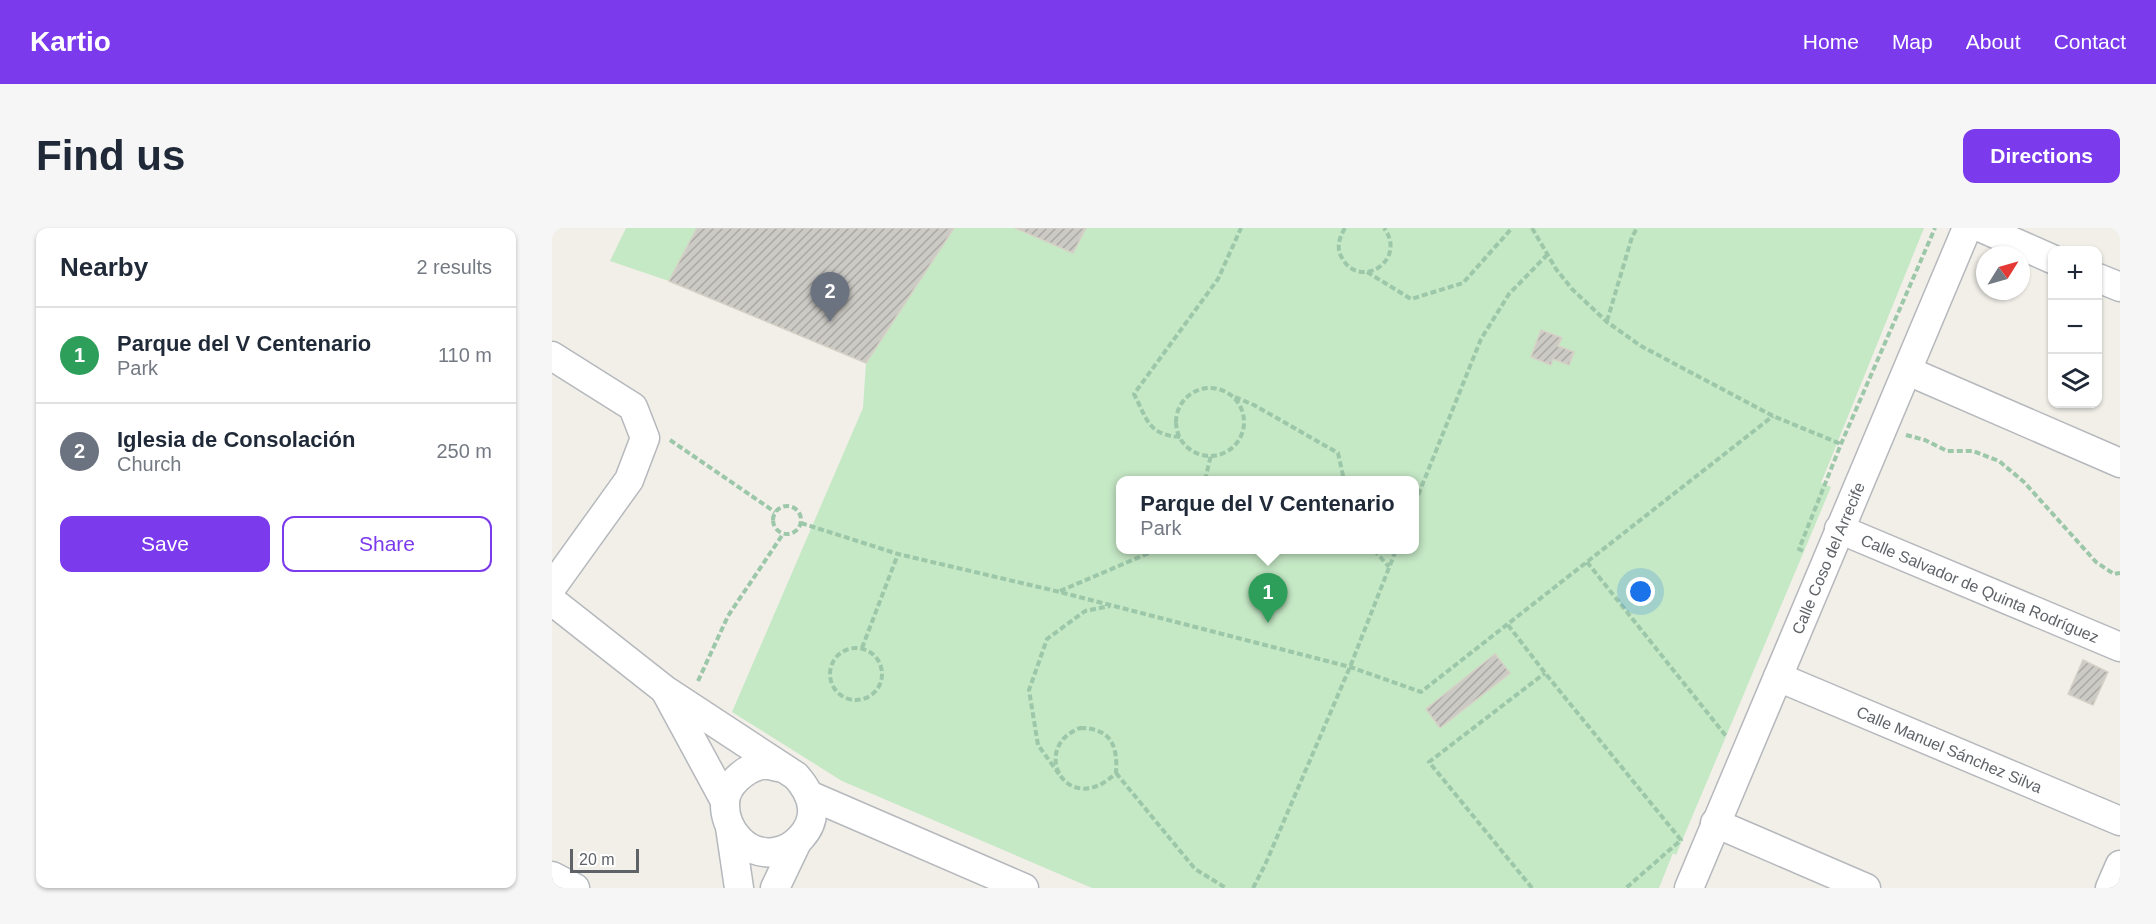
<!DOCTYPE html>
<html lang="en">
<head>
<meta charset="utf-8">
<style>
  :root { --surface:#fff; --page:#f6f6f7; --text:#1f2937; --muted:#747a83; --line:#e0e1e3; --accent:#7c3aed }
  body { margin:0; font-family:Arial,sans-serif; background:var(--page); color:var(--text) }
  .controls { position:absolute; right:18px; top:18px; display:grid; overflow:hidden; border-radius:12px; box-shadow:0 2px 4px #0004 }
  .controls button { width:54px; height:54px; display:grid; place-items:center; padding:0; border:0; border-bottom:2px solid var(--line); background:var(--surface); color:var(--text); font:30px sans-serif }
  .compass { position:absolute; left:1424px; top:18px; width:54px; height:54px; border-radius:50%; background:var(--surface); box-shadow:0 2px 4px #0004; rotate:53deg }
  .scale { position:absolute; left:18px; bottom:15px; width:69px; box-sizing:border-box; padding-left:6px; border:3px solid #5f6368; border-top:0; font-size:16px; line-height:21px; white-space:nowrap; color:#5f6368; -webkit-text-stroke:4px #fff; paint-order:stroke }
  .you { position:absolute; left:1089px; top:364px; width:21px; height:21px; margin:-15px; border:4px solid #fff; border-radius:50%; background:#1a73e8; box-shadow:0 0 0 9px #1a73e833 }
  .badge { display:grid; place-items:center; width:39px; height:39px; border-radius:50%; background:var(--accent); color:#fff; font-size:20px; font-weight:700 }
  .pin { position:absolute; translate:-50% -50px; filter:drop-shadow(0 2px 3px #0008) }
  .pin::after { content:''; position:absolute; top:32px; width:21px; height:18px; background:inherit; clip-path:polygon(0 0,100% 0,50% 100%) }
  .popup { position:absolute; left:564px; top:248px; width:303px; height:78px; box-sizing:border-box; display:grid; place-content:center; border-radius:12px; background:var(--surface); filter:drop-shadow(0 2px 4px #0005); font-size:20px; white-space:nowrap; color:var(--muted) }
  .popup b { font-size:22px; color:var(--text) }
  .popup::after { content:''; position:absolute; left:50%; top:100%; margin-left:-12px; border:12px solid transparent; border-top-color:var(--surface) }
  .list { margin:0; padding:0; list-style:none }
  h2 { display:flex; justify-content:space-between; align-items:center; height:78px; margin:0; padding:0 24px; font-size:26px }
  h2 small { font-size:20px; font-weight:400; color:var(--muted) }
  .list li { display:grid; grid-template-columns:39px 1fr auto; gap:18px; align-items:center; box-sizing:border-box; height:96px; padding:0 24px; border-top:2px solid var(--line) }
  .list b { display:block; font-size:22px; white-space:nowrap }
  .list p { margin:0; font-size:20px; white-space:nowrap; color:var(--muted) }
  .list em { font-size:20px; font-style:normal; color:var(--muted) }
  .actions { display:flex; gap:12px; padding:18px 24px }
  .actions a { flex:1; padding:14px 0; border:2px solid var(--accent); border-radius:12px; text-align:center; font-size:21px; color:var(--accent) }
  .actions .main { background:var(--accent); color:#fff }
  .icon { flex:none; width:33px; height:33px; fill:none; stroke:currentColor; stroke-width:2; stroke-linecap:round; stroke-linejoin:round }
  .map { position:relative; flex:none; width:1568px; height:660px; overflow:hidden; border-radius:12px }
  header { display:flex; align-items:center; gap:36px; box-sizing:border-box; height:84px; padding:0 30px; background:var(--accent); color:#fff }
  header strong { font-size:28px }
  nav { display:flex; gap:33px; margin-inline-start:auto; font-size:21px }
  .intro { display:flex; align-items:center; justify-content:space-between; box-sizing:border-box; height:144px; padding:0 36px }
  h1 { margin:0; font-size:42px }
  .button { padding:15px 27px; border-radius:12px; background:var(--accent); color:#fff; font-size:21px; font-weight:700 }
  main { display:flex; gap:36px; padding:0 36px }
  aside { flex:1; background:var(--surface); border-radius:12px; box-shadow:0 2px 4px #0004 }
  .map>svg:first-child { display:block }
  .park { fill:#c5e8c5; fill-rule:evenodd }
  .building { fill:url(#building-hatch); stroke:#d6d1c6; stroke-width:1.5 }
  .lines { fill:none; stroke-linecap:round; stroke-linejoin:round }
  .minor-casing { stroke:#b5b8bc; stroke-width:31 }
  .path { stroke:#9cc7a9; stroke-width:4; stroke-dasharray:6 3; stroke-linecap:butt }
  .minor { stroke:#fff; stroke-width:28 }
  .labels { text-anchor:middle; stroke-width:6; stroke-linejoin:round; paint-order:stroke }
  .street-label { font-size:16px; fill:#5f6368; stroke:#fff }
</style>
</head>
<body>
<header>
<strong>Kartio</strong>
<nav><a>Home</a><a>Map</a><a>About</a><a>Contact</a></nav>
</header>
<div class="intro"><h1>Find us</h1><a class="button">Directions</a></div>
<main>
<aside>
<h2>Nearby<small>2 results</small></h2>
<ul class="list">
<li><span class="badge" style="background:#2e9e5b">1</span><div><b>Parque del V Centenario</b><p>Park</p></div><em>110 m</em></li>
<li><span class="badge" style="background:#6b7280">2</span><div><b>Iglesia de Consolación</b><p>Church</p></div><em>250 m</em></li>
</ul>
<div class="actions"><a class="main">Save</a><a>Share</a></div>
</aside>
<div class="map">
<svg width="1568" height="660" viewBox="0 0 1568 660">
  <defs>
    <pattern id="building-hatch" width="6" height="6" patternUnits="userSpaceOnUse" patternTransform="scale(1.5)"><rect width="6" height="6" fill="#cccac5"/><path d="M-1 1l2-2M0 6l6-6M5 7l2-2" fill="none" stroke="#a9a8a4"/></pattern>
  </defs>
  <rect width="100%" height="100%" fill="#f1efe8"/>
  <!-- park -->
  <path class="park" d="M 74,0 L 1372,0 L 1269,255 L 1279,259 L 1124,627 L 1121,625 L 1107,660 L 540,660 L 290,553 L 180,484 L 311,180 L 314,135 L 117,53 L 58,33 ZM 569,252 L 863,252 L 863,322 L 569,322 Z"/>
  <!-- building -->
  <path class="building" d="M 145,0 L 402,0 L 314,135 L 117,53 Z
    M 463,0 L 534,0 L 521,25 Z
    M 989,102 L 1010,110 L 1006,118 L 1022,124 L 1017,137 L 1001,131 L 999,137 L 979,129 Z
    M 943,426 L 958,445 L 888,500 L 874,481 Z
    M 1531,432 L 1556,444 L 1541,477 L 1516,466 Z"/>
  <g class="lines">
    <!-- minor casing -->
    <g class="minor-casing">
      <g id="minor">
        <path d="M 1430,0 L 1500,31"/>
        <path d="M 1546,50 L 1568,59"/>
        <path d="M 0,128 L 81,179 L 93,210 L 77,252 L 0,359"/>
        <path d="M 1356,143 L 1568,235"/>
        <path id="s1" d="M 1287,301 L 1568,419"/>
        <path d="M 0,373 L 113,462 L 244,548 C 252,557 259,567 260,580 C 262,601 242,622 222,624 C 194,628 172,601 173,575 C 173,558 192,541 209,537 C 216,536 224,539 231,540"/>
        <path id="s2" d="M 1226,449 L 1568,593"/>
        <path d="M 114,464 L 173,573"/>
        <path d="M 257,567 L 472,660"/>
        <path d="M 1163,595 L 1314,660"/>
        <path d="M 178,599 L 187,660"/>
        <path d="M 0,648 L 23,660"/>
        <path d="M 223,660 L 245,614"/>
        <path id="s3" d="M 1137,660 L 1415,0"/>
        <path d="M 1558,660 L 1568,637"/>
      </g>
    </g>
    <!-- path -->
    <path class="path" d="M 793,0 C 787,10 784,20 790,30 C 808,63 856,32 832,0
      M 980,0 L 1004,41 L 1020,61 L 1055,94 L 1089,118 L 1221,188 L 1289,216
      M 815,44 L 859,71 L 911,55 L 960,0
      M 1055,93 L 1080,9 L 1085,0
      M624 194a34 34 0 1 1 68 0a34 34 0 1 1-68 0Z
      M 683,169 L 702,177 L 786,225 L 792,252
      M 1354,207 L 1373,212 L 1395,223 L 1421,223 L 1447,233 L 1472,254 L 1544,334 L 1562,346 L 1568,345
      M 628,209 C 596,207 595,191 582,166 L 666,51 L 689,0
      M 118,212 L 223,284
      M 653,252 L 659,227
      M 863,275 L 929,111 L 957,66 L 995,27
      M221 292a14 14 0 1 1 28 0a14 14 0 1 1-28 0Z
      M 249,295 L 346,326 L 508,364 L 798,439 L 869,464 L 1221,188
      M 822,322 L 837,339
      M 1251,323 L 1247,321 L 1289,216 L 1383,0
      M 1035,334 L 1174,508 L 1173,510
      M 508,363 L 604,322
      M 956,397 L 993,445 L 1129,612 L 1074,660
      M 310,420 L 346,326
      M278 446a26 26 0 1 1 52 0a26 26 0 1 1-52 0Z
      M 146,453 L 176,388 L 231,306
      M 528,500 C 559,500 566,518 564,545 C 516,592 476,520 528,500 Z
      M 564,545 L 643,641 L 674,660
      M 507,546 L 486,517 L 477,462 L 495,411 L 533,383 L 558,378
      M 701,660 L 713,637 L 798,439 L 844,322
      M 980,660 L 877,534 L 993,445"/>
    <!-- minor -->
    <use href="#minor" class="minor"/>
  </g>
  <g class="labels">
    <!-- street labels -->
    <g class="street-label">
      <text dy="6" stroke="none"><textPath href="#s3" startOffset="358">Calle Coso del Arrecife</textPath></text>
      <text dy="6" stroke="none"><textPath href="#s1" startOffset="153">Calle Salvador de Quinta Rodríguez</textPath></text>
      <text dy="6" stroke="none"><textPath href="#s2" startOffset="186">Calle Manuel Sánchez Silva</textPath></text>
    </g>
  </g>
</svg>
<div class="controls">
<button>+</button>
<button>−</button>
<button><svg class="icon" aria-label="layers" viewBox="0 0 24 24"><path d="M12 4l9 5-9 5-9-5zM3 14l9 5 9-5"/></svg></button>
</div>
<svg class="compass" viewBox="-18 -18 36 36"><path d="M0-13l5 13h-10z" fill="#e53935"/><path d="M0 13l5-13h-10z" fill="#747a83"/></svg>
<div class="scale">20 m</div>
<div class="you"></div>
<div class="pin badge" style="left:716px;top:395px;background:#2e9e5b">1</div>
<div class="popup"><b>Parque del V Centenario</b>Park</div>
<div class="pin badge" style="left:278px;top:94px;background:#6b7280">2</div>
</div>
</main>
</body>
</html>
